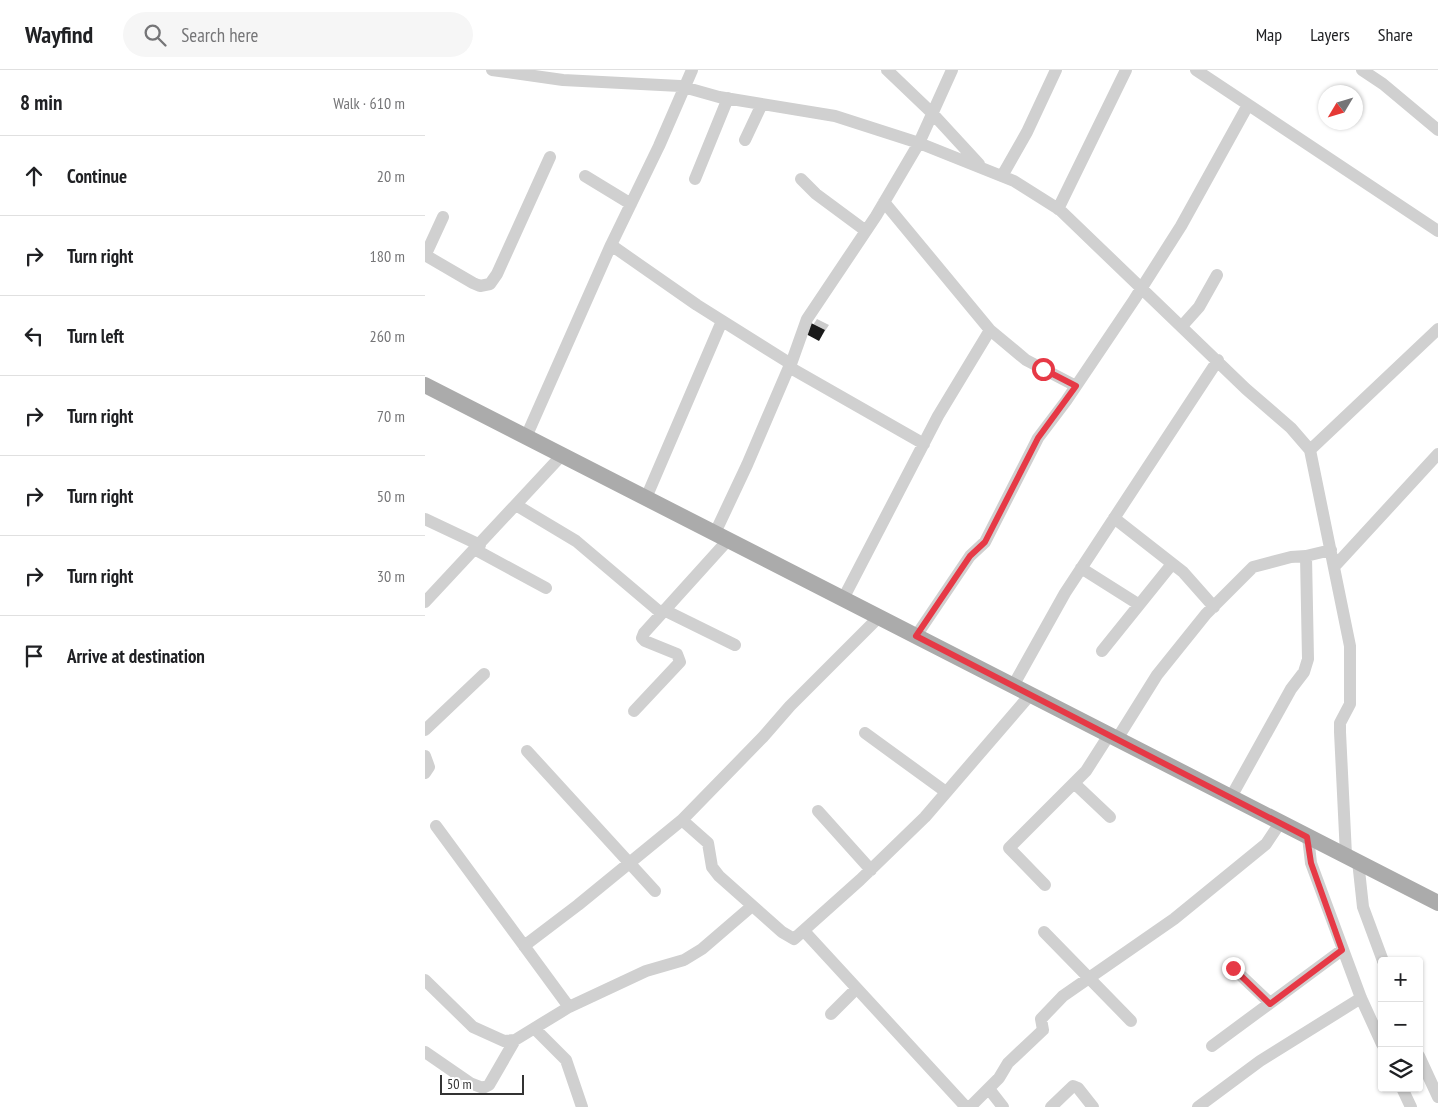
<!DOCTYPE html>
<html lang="en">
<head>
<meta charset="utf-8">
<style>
  :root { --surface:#fff; --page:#f6f6f6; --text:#202124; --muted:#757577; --line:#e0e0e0 }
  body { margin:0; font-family:"PT Sans Narrow",sans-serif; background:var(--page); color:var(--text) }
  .controls { position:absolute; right:15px; bottom:15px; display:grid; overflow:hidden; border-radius:5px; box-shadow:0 1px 4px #0004 }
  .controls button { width:45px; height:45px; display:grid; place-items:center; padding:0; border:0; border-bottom:1px solid var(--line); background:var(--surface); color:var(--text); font:25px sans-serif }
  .compass { position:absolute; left:893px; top:15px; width:45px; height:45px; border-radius:50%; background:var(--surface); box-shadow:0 1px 4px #0004; rotate:232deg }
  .scale { position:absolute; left:15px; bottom:12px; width:84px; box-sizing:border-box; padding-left:5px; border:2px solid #333; border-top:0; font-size:14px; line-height:18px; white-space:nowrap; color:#333; -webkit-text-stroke:4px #fff; paint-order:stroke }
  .stop { position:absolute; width:15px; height:15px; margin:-11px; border:4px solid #e63946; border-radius:50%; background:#fff }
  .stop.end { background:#e63946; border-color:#fff; box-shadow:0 1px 5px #0008 }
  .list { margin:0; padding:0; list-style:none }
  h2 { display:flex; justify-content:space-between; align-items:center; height:65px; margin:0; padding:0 20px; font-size:21px }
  h2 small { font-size:16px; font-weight:400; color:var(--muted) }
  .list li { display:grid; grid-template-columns:32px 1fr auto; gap:15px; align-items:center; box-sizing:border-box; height:80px; padding:0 20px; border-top:1px solid var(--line) }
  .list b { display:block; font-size:19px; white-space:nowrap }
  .list em { font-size:16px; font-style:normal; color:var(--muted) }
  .icon { flex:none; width:28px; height:28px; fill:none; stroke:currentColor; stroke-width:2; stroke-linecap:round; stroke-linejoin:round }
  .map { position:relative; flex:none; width:1013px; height:1037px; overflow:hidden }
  header { display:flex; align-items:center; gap:30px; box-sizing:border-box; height:70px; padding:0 25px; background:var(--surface); border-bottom:1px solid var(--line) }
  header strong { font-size:24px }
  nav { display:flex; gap:28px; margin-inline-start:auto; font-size:18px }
  .search { width:350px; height:45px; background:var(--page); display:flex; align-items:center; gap:12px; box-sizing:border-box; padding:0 18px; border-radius:28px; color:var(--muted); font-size:19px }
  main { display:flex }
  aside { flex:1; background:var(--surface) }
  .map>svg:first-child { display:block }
  .shadow { fill:#0003 }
  .building { fill:#1a1a1a }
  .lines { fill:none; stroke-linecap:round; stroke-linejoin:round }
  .minor { stroke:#d0d0d0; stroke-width:12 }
  .major { stroke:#ababab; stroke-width:16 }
  .route { stroke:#e63946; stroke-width:6 }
</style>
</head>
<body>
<header>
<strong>Wayfind</strong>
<div class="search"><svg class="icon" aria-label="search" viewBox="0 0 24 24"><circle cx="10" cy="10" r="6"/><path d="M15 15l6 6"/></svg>Search here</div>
<nav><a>Map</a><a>Layers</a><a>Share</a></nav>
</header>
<main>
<aside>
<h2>8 min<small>Walk · 610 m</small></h2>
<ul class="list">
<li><svg class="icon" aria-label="ahead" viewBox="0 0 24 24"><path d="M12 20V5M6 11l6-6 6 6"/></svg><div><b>Continue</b></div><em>20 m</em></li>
<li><svg class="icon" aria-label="right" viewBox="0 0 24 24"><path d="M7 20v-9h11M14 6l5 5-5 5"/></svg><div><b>Turn right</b></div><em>180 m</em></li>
<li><svg class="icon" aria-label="left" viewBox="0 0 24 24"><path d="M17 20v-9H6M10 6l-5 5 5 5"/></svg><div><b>Turn left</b></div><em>260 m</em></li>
<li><svg class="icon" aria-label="right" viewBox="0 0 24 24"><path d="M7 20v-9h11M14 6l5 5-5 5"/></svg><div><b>Turn right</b></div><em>70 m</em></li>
<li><svg class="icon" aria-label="right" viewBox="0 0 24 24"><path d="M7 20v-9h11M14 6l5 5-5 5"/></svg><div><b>Turn right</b></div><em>50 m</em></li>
<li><svg class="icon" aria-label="right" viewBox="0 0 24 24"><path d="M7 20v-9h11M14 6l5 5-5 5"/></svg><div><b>Turn right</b></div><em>30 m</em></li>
<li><svg class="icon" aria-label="arrive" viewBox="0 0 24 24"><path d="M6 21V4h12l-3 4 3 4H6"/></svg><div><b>Arrive at destination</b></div></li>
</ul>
</aside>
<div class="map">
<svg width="1013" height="1037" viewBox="0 0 1013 1037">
  <rect width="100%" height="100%" fill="#fff"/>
  <!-- shadow -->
  <path class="shadow" d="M 392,249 L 404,255 L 394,270 L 382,264 Z"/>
  <!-- building -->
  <path class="building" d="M 386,253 L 400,260 L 394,271 L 381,264 Z"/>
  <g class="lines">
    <!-- minor -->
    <path class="minor" d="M 67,0 L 138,10 L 255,16 L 294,27 L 410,46 L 494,73 L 451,146 L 382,249 L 366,294
      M 462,0 L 507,43 L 554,94
      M 527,0 L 494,73 L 589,111 L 635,140 L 821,319 L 866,358 L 885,380 L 925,576 L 925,634 L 915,653 L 915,662 L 921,785
      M 771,0 L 1013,161
      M 937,0 L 958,14 L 1013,60
      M 320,70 L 337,34
      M 160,106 L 206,134
      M 577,106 L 602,62 L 631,0
      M 270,109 L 303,28
      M 376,109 L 391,124 L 441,161
      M 459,132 L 565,260
      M 633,139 L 701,0
      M 186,175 L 234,76 L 267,0
      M 0,185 L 48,213 L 55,216 L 65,214 L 72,204 L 125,87
      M 0,186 L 18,147
      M 757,256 L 774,237 L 792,205
      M 101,367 L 186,175 L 272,235 L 366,294 L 364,297
      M 885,380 L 1013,259
      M 221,428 L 297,251
      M 91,435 L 151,471 L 236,543
      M 689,448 L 758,502 L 789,537
      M 0,449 L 55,475
      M 290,463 L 322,395 L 364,297 L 499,374
      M 51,480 L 121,518
      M 909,497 L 1013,384
      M 656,498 L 713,534
      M 418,529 L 513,346 L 565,260 L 601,290 L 651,316
      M 0,532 L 137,385
      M 239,540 L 310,575
      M 491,566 L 545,486 L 560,472 L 613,368 L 641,331 L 709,230 L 756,156 L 823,35
      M 677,581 L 747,494
      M 588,616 L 640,523 L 793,290
      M 209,641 L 255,592 L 252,584 L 220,571 L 217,568 L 219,563 L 303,470
      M 0,660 L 59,604
      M 440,663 L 521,722
      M 692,669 L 732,605 L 781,544 L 828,497 L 866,487 L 881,486 L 906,480
      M 102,681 L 230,821
      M 0,686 L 4,697 L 0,703
      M 649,713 L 685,747
      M 806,727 L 866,619 L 879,602 L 883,589 L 881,486
      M 393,741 L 446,800
      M 257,750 L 283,773 L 287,797 L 294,806 L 357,862 L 369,869 L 435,810 L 500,747 L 605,625
      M 11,756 L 144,937
      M 883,767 L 886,793 L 936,928 L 957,974
      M 933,791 L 938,837 L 958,891
      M 620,815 L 584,778 L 661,701 L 684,665
      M 379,861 L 541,1037
      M 619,862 L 706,951
      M 99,876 L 153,835 L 257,750 L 338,667 L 365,636 L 454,547
      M 808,898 L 845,933
      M 0,910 L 48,957 L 79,971 L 90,970 L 144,937 L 221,901 L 259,890 L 277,879 L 327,836
      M 406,944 L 431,919
      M 110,959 L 141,990 L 157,1037
      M 787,976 L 917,880
      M 0,982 L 45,1013 L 58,1018 L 64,1015 L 90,970
      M 994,986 L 1013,1027
      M 977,1018 L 986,1037
      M 564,1019 L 578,1037
      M 545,1037 L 574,1008 L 583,993 L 618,960 L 616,949 L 638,926 L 749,849 L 841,774 L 855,753
      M 626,1037 L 648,1016 L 653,1018 L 668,1037
      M 773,1037 L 835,991 L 936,928"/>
    <!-- major -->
    <path class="major" d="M 0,315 L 1013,833"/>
  </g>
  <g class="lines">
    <!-- route -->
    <path class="route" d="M 618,299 L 651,316 L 613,368 L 560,472 L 545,486 L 491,566 L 882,767 L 886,793 L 917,880 L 845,934 L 808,898"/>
  </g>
</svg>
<div class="controls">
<button>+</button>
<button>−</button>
<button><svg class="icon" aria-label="layers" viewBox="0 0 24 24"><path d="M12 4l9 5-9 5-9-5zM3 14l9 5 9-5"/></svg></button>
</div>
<svg class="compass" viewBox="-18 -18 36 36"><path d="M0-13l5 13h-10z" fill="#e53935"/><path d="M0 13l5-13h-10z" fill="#757577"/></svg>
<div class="scale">50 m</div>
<div class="stop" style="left:618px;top:299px"></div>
<div class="stop end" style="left:808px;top:898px"></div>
</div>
</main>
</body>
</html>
